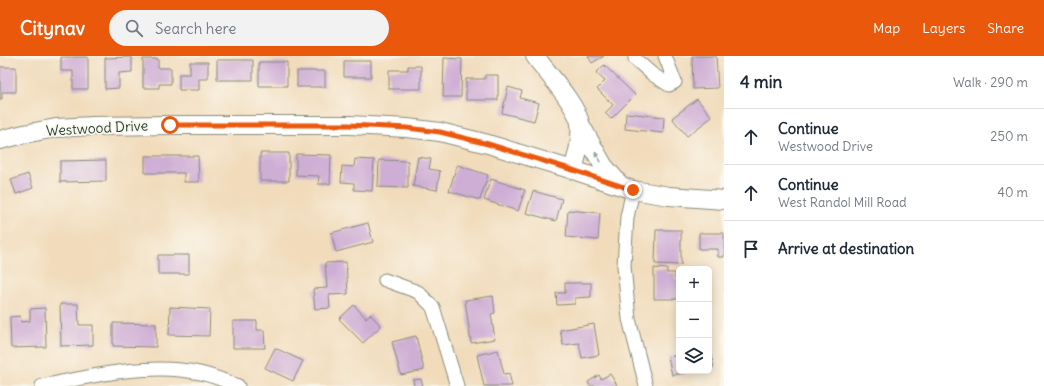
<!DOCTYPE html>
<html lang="en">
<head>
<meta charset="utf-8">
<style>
  :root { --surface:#fff; --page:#f2f2f3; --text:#1f2937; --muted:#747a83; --line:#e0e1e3; --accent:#ea580c }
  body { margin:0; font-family:Delius,sans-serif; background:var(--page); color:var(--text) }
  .controls { position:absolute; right:12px; bottom:12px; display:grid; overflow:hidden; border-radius:6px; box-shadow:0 2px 10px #0003 }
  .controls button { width:36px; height:36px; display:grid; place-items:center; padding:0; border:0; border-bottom:1px solid var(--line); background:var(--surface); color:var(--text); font:20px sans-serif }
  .stop { position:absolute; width:12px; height:12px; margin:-9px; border:3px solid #ea580c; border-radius:50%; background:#fff }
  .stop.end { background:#ea580c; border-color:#fff; box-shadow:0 1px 4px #0008 }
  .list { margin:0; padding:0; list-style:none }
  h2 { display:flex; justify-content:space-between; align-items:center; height:52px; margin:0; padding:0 16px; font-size:17px }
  h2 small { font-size:13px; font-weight:400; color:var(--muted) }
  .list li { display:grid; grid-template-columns:26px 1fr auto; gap:12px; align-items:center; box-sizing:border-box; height:56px; padding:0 16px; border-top:1px solid var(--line) }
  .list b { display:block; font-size:15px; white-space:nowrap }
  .list p { margin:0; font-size:13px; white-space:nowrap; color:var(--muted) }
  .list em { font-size:13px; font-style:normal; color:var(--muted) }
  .icon { flex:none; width:22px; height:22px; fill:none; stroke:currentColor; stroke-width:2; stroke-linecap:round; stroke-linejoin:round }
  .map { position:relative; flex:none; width:724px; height:330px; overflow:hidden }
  header { display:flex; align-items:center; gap:24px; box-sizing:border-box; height:56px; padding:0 20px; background:var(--accent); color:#fff }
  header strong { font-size:19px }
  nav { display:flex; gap:22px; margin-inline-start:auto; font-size:14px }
  .search { width:280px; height:36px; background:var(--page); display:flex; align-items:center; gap:10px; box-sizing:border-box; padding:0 14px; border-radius:22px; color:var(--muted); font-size:15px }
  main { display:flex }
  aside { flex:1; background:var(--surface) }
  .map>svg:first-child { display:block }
  .building { fill:#cfaed5 }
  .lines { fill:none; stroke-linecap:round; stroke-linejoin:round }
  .street-casing { stroke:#888c78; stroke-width:15 }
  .secondary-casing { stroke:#888c78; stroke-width:20 }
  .street { stroke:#fff; stroke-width:13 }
  .secondary { stroke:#fff; stroke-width:18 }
  .oneway { fill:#8f9e9a }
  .route { stroke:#ea580c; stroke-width:5 }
  .labels { text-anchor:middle; stroke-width:3.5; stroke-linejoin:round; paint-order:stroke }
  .street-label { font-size:14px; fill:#1f3d34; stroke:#fbf7ec }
</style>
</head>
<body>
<header>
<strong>Citynav</strong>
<div class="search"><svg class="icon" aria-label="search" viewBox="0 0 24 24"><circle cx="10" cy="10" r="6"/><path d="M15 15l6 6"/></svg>Search here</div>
<nav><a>Map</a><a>Layers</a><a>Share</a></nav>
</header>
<main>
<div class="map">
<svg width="724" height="330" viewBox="0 0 724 330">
  <rect width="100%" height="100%" fill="#fbf7ec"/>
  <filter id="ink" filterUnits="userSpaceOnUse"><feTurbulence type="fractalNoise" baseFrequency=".025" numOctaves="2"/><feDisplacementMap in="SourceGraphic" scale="8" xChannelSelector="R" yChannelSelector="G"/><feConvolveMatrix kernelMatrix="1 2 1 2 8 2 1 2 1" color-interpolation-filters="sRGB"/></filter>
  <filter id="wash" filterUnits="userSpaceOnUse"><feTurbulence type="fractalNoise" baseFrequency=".012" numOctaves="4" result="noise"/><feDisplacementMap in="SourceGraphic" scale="16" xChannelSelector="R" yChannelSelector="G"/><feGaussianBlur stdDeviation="0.9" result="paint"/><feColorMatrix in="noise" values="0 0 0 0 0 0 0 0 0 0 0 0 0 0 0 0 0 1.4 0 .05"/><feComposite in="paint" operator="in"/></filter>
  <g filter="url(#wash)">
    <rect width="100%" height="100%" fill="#f1dbbb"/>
    <g id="blocks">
      <!-- building -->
      <path class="building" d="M 588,0 L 604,0 L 592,7 Z
        M 692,0 L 716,0 L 718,32 L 693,33 Z
        M 61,1 L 88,1 L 88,33 L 73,33 L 73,15 L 61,15 Z
        M 132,1 L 132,16 L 119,17 L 119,32 L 105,33 L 105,2 Z
        M 444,2 L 462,3 L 461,41 L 443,41 Z
        M 143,3 L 158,3 L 158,12 L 171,12 L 171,28 L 159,28 L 159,32 L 143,32 Z
        M 217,4 L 253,4 L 253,24 L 217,24 Z
        M 344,5 L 371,5 L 371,21 L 344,21 Z
        M 190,6 L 208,6 L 208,23 L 199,23 L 199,34 L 179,34 L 179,18 L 190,18 Z
        M 259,6 L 287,6 L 287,30 L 259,30 Z
        M 604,9 L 635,39 L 611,63 L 605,57 L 613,49 L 597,33 L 605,25 L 596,17 Z
        M 408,10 L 421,10 L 421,33 L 389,33 L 389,14 L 408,14 Z
        M 0,11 L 16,11 L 16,36 L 2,36 L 2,43 L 0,43 Z
        M 297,15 L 325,15 L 325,31 L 297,31 Z
        M 485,19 L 498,19 L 498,44 L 466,44 L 466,23 L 485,23 Z
        M 508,31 L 522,35 L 520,42 L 539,47 L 534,65 L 502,57 Z
        M 697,43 L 712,61 L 687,80 L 672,62 Z
        M 626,57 L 664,61 L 663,77 L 625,73 Z
        M 260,97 L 289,97 L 289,125 L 260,125 Z
        M 296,98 L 331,99 L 330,128 L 318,128 L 319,120 L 296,119 Z
        M 145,100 L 198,100 L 199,126 L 184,126 L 184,117 L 145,117 Z
        M 418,101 L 431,103 L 429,113 L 440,115 L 437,134 L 413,130 Z
        M 355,103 L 374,104 L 372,135 L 354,134 L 354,127 L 341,126 L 342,110 L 354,111 Z
        M 106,104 L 106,125 L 60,126 L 60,105 Z
        M 379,104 L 408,105 L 408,132 L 378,131 Z
        M 457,109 L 488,119 L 480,144 L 449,135 Z
        M 28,118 L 33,132 L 16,138 L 11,124 Z
        M 491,123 L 525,134 L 518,155 L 484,144 Z
        M 533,135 L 562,143 L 556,165 L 526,157 Z
        M 568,154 L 600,157 L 598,184 L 566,181 Z
        M 368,167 L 373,186 L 336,196 L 331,177 Z
        M 656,174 L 681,174 L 681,209 L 655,208 Z
        M 699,177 L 724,177 L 724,201 L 718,201 L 718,193 L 699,193 Z
        M 158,199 L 189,199 L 189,218 L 158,218 Z
        M 346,206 L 348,238 L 329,239 L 330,252 L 315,253 L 313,233 L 327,232 L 325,207 Z
        M 654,212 L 667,213 L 667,217 L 675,217 L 675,223 L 679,223 L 679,243 L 654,243 Z
        M 565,227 L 591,227 L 591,241 L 575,242 L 575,248 L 557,249 L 556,237 L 565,237 Z
        M 493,240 L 495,257 L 491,258 L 495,283 L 471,287 L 465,244 Z
        M 60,248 L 78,248 L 79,269 L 93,269 L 93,289 L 61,290 Z
        M 354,249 L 366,262 L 370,258 L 381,270 L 363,287 L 339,263 Z
        M 170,251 L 210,253 L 209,280 L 169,279 Z
        M 45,252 L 46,291 L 11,292 L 10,261 L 20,260 L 21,266 L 30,265 L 30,253 Z
        M 233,265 L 257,265 L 257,274 L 264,274 L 265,292 L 233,292 Z
        M 113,267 L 156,268 L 156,291 L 113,290 Z
        M 594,268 L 599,299 L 582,302 L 579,287 L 563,289 L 560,274 Z
        M 416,280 L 424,314 L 401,319 L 392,286 Z
        M 275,292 L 303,305 L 293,325 L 265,312 Z
        M 709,292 L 714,311 L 709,312 Z
        M 498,294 L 504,318 L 509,317 L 512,330 L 484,330 L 477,299 Z
        M 679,299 L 679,315 L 690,316 L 672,319 L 668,301 Z
        M 610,318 L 617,329 L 615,330 L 590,330 L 588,326 L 599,319 L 601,323 Z
        M 421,323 L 423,330 L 414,330 L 413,324 Z"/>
    </g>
  </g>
  <g filter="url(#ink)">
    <use href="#blocks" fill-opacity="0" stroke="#888c78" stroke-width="1"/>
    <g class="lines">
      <!-- street casing -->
      <g class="street-casing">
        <path id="street" d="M 635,0 L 635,3 L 652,18 L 669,29 L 675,26 L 665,0
          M 633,134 L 627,161 L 624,210 L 629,263 L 646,330
          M 385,224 L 418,236 L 433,251 L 457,330
          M 42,330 C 93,320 148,306 200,317 C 213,320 226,325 238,330"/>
      </g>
      <!-- secondary casing -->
      <g class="secondary-casing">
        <path id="secondary" d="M 535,0 C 547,17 576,48 580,67 C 582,83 577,100 573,114
          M 580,68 L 603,109 L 621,130
          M 0,84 L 24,78 L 56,72 L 93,70 L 170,69 L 349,69 L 407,72 L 440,76 L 488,88 L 573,114 L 633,134 L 669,140 L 724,144"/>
      </g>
      <!-- street -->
      <use href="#street" class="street"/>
      <!-- secondary -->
      <use href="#secondary" class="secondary"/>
    </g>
    <!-- one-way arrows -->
    <defs><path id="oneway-solid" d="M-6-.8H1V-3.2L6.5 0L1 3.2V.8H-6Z"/></defs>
    <use class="oneway" href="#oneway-solid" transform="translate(598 101) rotate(-122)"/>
  </g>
  <g class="lines" filter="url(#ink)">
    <!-- route -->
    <path class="route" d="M 170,69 L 349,69 L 407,72 L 440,76 L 488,88 L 573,114 L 633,134"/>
  </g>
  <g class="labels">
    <!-- street labels -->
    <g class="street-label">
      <text transform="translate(97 72) rotate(-3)" y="5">Westwood Drive</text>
    </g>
  </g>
</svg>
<div class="controls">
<button>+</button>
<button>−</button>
<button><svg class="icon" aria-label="layers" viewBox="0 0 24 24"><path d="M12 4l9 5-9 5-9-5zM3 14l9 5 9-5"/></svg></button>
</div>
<div class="stop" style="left:170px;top:69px"></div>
<div class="stop end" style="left:633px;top:134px"></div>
</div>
<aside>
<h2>4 min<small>Walk · 290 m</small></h2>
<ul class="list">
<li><svg class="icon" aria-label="ahead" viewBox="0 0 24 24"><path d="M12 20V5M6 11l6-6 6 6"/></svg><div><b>Continue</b><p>Westwood Drive</p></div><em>250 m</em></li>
<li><svg class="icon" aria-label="ahead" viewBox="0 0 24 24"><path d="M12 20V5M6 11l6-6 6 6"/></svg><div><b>Continue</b><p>West Randol Mill Road</p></div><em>40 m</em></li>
<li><svg class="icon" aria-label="arrive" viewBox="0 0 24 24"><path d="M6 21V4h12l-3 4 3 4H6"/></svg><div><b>Arrive at destination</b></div></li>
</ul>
</aside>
</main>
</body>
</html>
